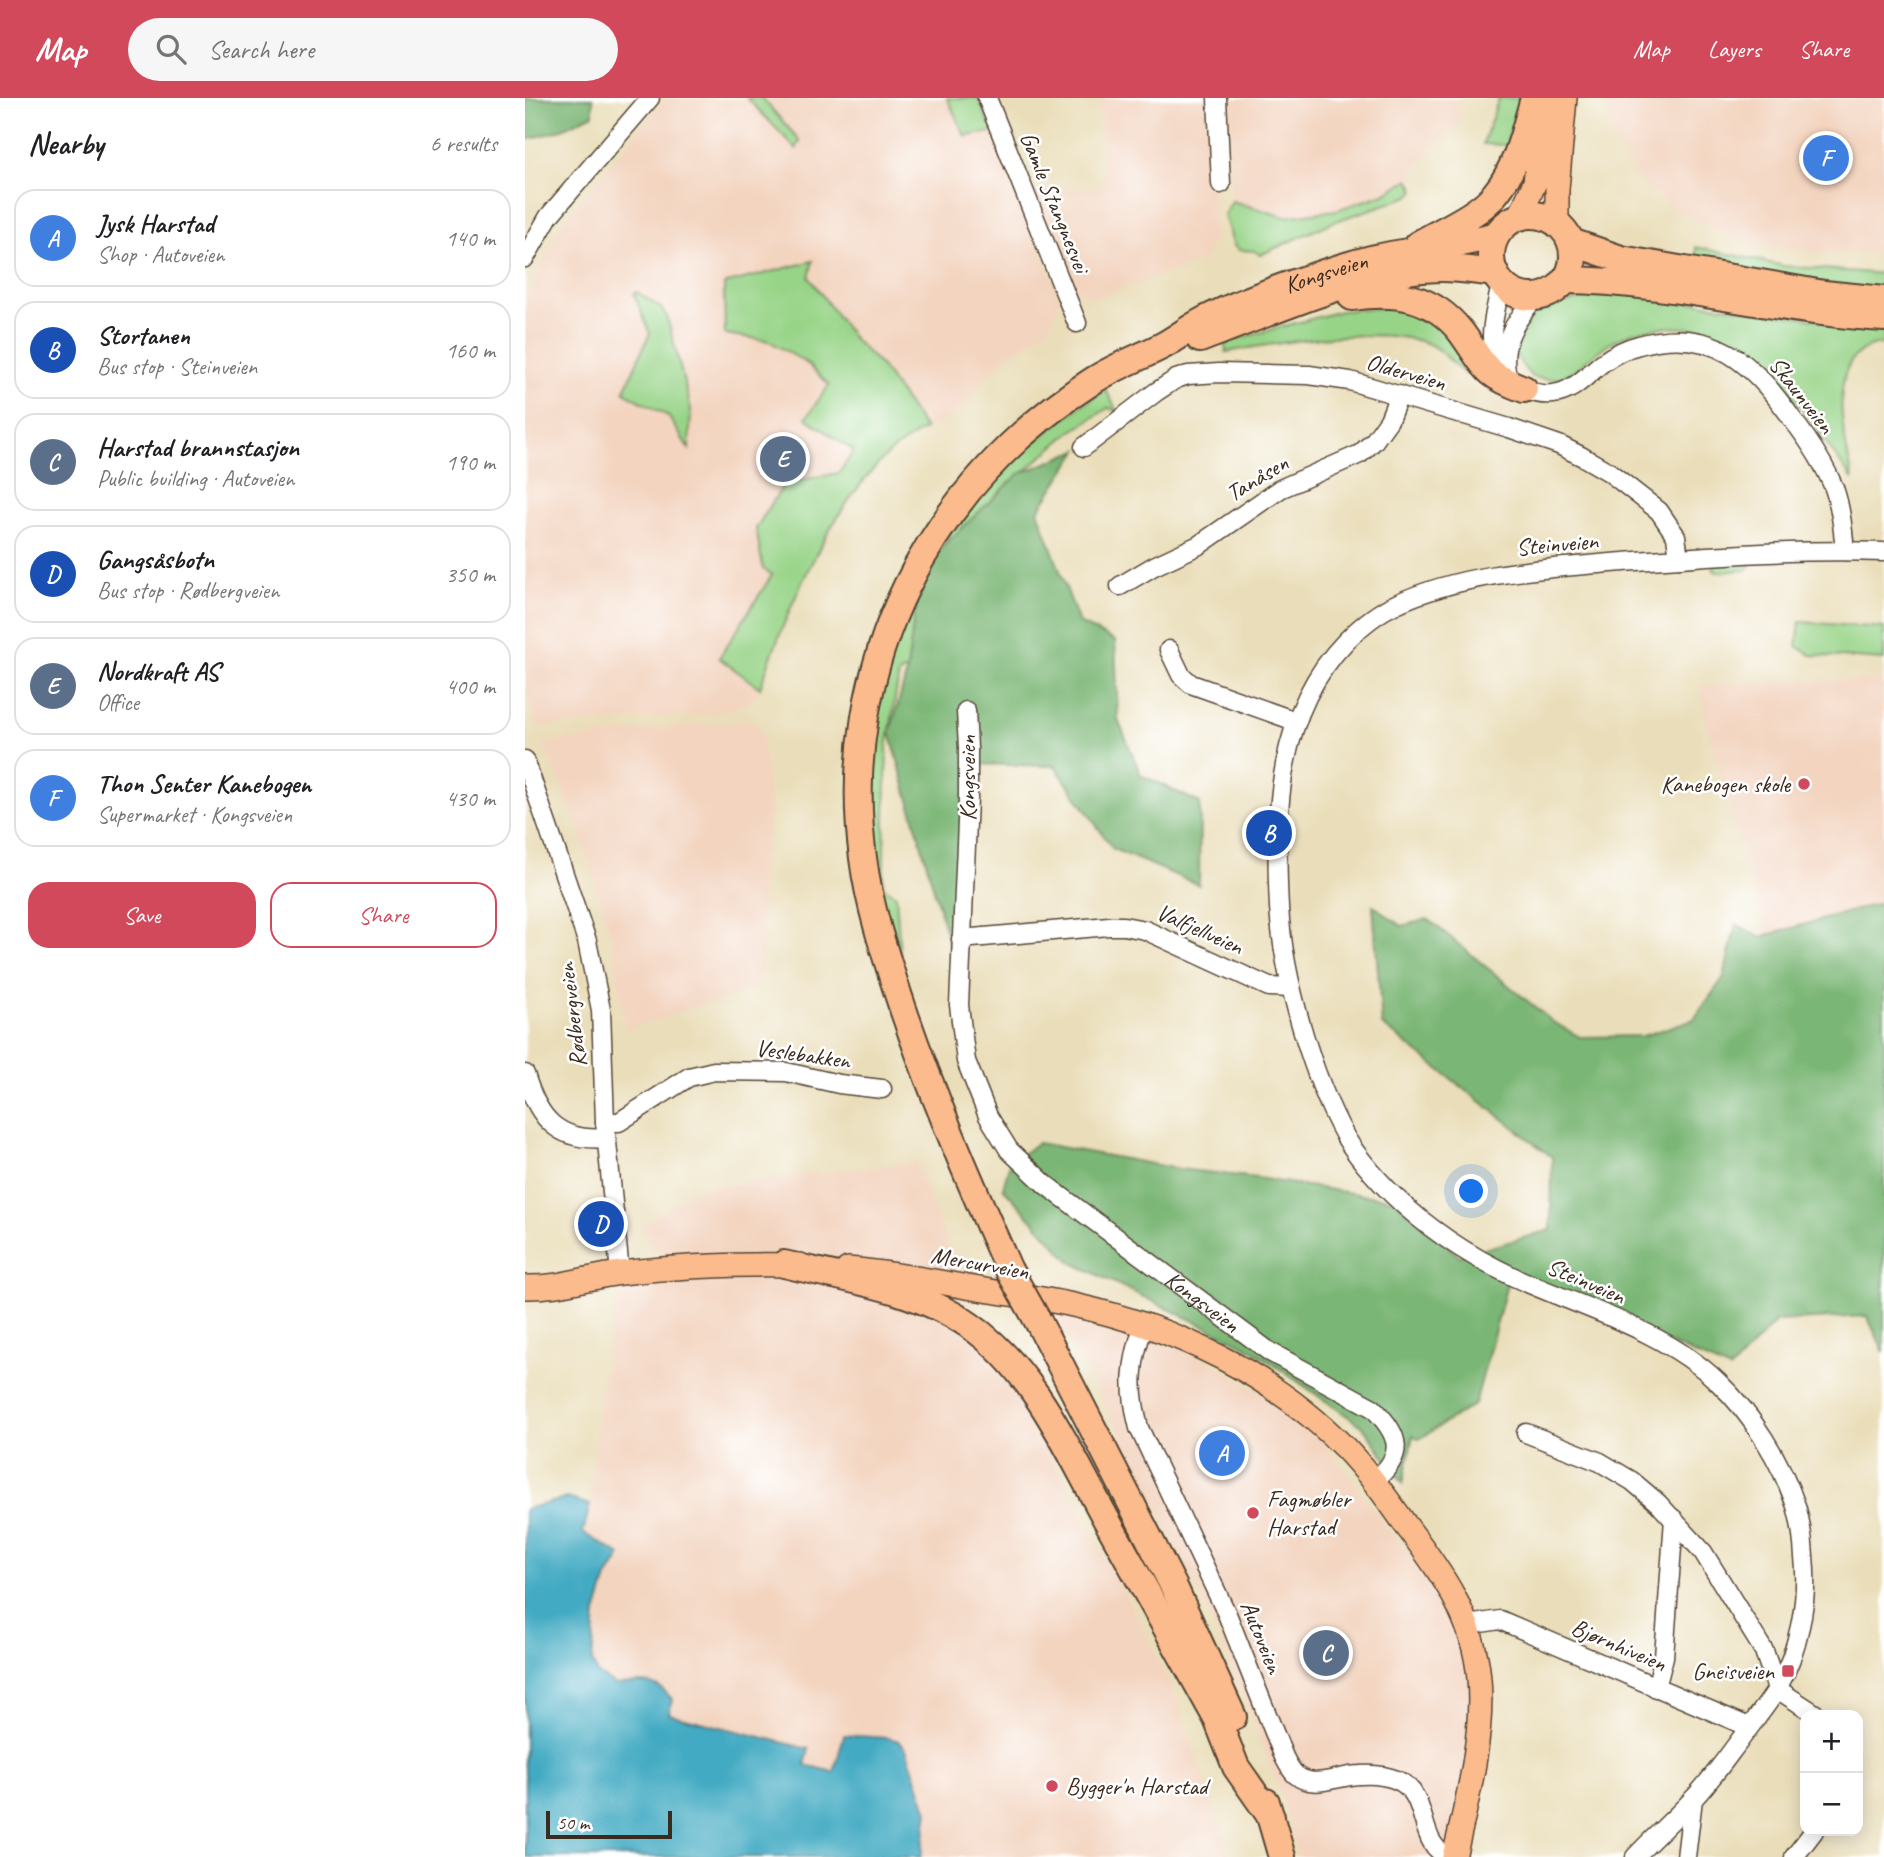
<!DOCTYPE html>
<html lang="en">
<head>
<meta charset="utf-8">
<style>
  :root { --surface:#fff; --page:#f6f6f6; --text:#202124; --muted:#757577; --line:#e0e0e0; --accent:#d1495b }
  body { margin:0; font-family:Caveat,sans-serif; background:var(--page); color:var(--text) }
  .controls { position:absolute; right:21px; bottom:21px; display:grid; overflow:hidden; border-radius:14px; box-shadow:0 4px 18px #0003 }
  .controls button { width:63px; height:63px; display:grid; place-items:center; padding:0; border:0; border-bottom:2px solid var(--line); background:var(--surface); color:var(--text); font:35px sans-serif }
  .scale { position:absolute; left:21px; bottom:18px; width:126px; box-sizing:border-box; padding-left:7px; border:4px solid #3b2a1e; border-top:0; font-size:19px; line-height:24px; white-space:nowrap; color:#3b2a1e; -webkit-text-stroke:5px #fff; paint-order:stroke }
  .you { position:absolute; left:947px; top:1094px; width:24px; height:24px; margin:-18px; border:5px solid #fff; border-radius:50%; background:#1a73e8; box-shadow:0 0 0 10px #1a73e833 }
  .badge { display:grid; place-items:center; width:46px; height:46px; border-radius:50%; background:var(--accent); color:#fff; font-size:23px; font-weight:700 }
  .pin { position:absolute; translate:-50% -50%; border:4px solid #fff; box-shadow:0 2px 7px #0006 }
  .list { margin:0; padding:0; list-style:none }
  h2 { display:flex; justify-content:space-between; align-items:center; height:91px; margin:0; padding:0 28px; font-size:30px }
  h2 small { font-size:23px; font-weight:400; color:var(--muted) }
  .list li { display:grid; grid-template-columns:46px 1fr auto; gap:21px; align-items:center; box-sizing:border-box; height:98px; margin:0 14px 14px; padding:0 14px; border:2px solid var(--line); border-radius:21px }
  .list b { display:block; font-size:26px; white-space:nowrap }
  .list p { margin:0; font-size:23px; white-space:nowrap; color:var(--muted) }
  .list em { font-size:23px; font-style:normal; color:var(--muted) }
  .actions { display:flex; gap:14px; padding:21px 28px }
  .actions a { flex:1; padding:16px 0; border:2px solid var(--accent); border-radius:21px; text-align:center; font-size:24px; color:var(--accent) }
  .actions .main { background:var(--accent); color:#fff }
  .icon { flex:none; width:38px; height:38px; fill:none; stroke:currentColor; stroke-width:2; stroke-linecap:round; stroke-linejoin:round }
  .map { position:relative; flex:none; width:1359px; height:1759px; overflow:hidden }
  header { display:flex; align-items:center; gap:42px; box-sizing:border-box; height:98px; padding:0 35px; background:var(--accent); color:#fff }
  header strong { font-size:33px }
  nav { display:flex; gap:38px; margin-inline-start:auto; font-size:24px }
  .search { width:490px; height:63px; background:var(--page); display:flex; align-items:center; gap:18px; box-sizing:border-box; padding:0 24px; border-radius:38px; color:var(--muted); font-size:26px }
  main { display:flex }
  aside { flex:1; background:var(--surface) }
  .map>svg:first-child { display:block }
  .built { fill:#f3d4bf }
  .green { fill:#98d488; stroke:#6a7f53; stroke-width:2 }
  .forest { fill:#7ab674; stroke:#5a7049; stroke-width:2 }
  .water { fill:#42aac2; stroke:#3e6a70; stroke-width:2 }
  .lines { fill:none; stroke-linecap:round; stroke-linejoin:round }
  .minor-casing { stroke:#554535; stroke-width:21 }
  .major-casing { stroke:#554535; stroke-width:26 }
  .highway-casing { stroke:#554535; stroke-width:30 }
  .minor { stroke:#fff; stroke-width:18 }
  .major { stroke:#fbbb8d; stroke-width:23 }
  .highway { stroke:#fbbb8d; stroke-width:26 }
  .highway-bridge-casing { stroke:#554535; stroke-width:30; stroke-linecap:butt }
  .highway-bridge { stroke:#fbbb8d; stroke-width:26 }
  .poi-dot { fill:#d1495b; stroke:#fff; stroke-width:2.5 }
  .labels { text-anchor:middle; stroke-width:5; stroke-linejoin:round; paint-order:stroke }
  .street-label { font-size:24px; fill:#3b2a1e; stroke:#fff }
  .poi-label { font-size:24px; fill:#3b2a1e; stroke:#fff; text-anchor:end }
</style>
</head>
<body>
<header>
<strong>Map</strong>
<div class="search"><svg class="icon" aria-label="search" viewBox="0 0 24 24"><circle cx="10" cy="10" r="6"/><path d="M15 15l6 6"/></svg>Search here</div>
<nav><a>Map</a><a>Layers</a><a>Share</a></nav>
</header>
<main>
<aside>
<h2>Nearby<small>6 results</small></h2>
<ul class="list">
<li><span class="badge" style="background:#3f7fe0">A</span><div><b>Jysk Harstad</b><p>Shop · Autoveien</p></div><em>140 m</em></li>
<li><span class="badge" style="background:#1a4fb4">B</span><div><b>Stortanen</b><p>Bus stop · Steinveien</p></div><em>160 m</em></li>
<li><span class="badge" style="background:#5c6f8a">C</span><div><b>Harstad brannstasjon</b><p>Public building · Autoveien</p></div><em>190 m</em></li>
<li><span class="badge" style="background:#1a4fb4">D</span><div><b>Gangsåsbotn</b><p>Bus stop · Rødbergveien</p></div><em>350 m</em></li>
<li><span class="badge" style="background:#5c6f8a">E</span><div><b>Nordkraft AS</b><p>Office</p></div><em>400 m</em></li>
<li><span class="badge" style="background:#3f7fe0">F</span><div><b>Thon Senter Kanebogen</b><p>Supermarket · Kongsveien</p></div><em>430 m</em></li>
</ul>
<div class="actions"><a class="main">Save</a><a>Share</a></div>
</aside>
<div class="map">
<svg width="1359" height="1759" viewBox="0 0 1359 1759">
  <rect width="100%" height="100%" fill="#fff"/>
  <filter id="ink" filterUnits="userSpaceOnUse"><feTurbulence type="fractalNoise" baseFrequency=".0143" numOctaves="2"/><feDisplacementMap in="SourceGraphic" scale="14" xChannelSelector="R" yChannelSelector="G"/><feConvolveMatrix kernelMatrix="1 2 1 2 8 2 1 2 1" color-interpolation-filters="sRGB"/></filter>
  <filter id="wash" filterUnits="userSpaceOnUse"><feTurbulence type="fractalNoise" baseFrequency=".00686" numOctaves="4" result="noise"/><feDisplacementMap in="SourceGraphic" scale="28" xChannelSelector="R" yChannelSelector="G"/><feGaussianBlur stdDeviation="1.57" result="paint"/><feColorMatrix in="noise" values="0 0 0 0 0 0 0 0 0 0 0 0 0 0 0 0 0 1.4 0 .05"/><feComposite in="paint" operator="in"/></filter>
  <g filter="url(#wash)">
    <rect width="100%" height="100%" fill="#eadeba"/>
    <!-- built -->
    <path class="built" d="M 140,0 L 453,0 L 535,201 L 524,230 L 468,270 L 438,309 L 421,322 L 376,345 L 354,365 L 331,393 L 279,480 L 235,590 L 225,605 L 191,615 L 11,629 L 0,588 L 0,204 L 36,126 Z
      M 574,0 L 684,0 L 689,127 L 689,140 L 682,158 L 674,165 L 572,199 L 559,197 L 546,186 L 506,94 L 579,88 Z
      M 702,0 L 934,0 L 935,24 L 896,63 L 884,81 L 859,96 L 811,112 L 760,119 L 707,103 Z
      M 1081,0 L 1359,0 L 1359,154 L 1301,154 L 1231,146 L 1202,137 L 1149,111 L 1114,83 L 1089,43 Z
      M 1359,581 L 1359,809 L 1243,842 L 1186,643 L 1174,587 Z
      M 208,624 L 227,624 L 236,629 L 246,714 L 236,773 L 238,862 L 232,890 L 100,932 L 87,840 L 55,734 L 18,645 L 110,633 Z
      M 392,1064 L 432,1174 L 379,1170 L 326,1161 L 265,1156 L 164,1160 L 138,1155 L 124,1145 L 117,1127 L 175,1090 Z
      M 251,1176 L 380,1188 L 440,1201 L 602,1500 L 654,1605 L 705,1759 L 396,1759 L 403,1714 L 382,1653 L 374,1643 L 319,1637 L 309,1674 L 280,1667 L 283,1650 L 144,1616 L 102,1584 L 90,1587 L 72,1575 L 67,1565 L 71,1517 L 82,1480 L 95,1458 L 58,1435 L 65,1407 L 74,1302 L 95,1186 Z
      M 526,1213 L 564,1222 L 656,1250 L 680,1261 L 757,1307 L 800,1346 L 868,1437 L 907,1477 L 936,1536 L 946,1588 L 939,1673 L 921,1759 L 772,1759 L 757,1698 L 704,1564 L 675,1497 L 575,1297 Z"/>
    <!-- green -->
    <path class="green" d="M 222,0 L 237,0 L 275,43 L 271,51 Z
      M 422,0 L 453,0 L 468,34 L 440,38 Z
      M 974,0 L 995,0 L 981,47 L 958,46 Z
      M 884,81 L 890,92 L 885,98 L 808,124 L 735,157 L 730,153 L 714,152 L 709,148 L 699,117 L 707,103 L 760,119 L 811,112 L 859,96 Z
      M 1171,149 L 1259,168 L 1359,176 L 1359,194 L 1261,180 L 1171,161 Z
      M 288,163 L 284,179 L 328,240 L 356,268 L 400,331 C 383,341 366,352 352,367 C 298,425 261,515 235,590 L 194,560 L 247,477 L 238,471 L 231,430 L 260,385 L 314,375 L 329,353 L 281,320 L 304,287 L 280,264 L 244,243 L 200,236 L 199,186 Z
      M 112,194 L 136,210 L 142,219 L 166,311 L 164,351 L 143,318 L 99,294 L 125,235 L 109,196 Z
      M 1104,195 L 1359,231 L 1359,246 C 1295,249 1320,342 1328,382 L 1246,268 L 1204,241 L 1179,231 L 1139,229 L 1108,234 L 1084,245 L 1047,274 L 1035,280 L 1021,281 L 1007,279 L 996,266 L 990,254 L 994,238 L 1010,215 L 1056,200 Z
      M 868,209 L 898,217 L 922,235 L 940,258 L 941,277 C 930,268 917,252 904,246 C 856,226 752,245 701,254 L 700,244 L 816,213 Z
      M 581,292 L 592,313 L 583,310 L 544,335 L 486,385 L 407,558 L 374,576 L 362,649 L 358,789 L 371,797 L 375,856 L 384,920 L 352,815 L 341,672 L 369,539 L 426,432 L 489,359 L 560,305 Z
      M 1226,464 L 1225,469 L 1221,472 L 1191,474 L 1188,471 L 1191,465 Z
      M 1275,524 L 1359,530 L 1359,562 L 1286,557 L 1272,548 Z"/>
    <!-- forest -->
    <path class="forest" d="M 0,0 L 68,0 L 68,16 L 33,33 L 0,42 Z
      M 553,352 L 513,413 L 554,525 L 590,543 L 593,622 L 616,677 L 675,705 L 674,787 L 588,751 L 530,668 L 445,666 L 432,874 L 365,634 L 381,578 L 396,469 L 494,376 Z
      M 1359,804 L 1359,1254 L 1342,1218 L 1251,1223 L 1205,1272 L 985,1175 L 950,1306 L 894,1341 L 888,1337 L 878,1385 L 838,1329 L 725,1250 L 546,1164 L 478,1090 L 485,1064 L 513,1045 L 654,1071 L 732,1080 L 870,1102 L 934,1158 L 1026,1132 L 1027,1059 L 857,927 L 848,807 L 876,828 L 903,821 L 1028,924 L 1055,939 L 1118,938 L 1169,921 L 1199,879 L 1211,826 L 1235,839 Z"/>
    <!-- water -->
    <path class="water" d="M 42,1400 L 65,1407 L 58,1435 L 96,1457 L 82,1480 L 71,1516 L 67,1564 L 72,1575 L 90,1587 C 115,1585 128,1579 147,1601 L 144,1616 L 284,1651 L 280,1667 L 309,1674 L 319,1637 L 363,1640 L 374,1643 L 382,1653 L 403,1714 L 396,1759 L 0,1759 L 0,1411 Z"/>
  </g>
  <g filter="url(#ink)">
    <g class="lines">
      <!-- minor casing -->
      <g class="minor-casing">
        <g id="minor">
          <path d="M 462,0 L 552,225"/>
          <path d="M 692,0 L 696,86"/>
          <path d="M 0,160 L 24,118 L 125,0"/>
          <path d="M 976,186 C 973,203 967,221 967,238 C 967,270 996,300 1028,296 C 1048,294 1062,277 1077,265 C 1088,257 1101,250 1114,247 C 1188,226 1229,266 1268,322 C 1284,343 1299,365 1309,390 C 1316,410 1318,432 1320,453"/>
          <path d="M 981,273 C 976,241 992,222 1010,199"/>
          <path d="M 559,349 L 631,294 L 651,281 L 663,277 L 694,275 L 784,277 L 825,283 L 984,330 L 1034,347 L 1058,359 L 1084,374 L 1134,413 L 1151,438 L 1154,460"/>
          <path d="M 595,488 L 629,468 L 674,447 L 755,391 L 835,356 L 849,343 L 864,322 L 874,297"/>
          <path d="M 644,552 L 656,577 L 666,586 L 770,623"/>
          <path id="s1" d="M 441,613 L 443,650 L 443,701 L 434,907 L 441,963 L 463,1018 L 484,1052 L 521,1087 L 745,1254 L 848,1310 C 875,1338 881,1356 849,1383"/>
          <path d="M 0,662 L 62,843 L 76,912 L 80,1024 L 95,1175"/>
          <path d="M 436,841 L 584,828 L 599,828 L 620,832 L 744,889 L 766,890"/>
          <path d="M 0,976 C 13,1021 33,1044 81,1040"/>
          <path d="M 80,1024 L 94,1024 L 164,979 L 189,973 L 261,974 L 314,986 L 357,991"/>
          <path d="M 619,1227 C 605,1266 604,1291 614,1330 L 702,1516 L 759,1659 C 762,1665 766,1673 771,1677 C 788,1692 815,1677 835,1677 C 848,1676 860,1677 872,1682 C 907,1697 890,1747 925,1759"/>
          <path d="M 1001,1335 L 1075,1364 L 1107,1383 L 1133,1405 L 1178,1454 L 1239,1553 L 1252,1591 L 1292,1617"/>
          <path d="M 943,1527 L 975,1522 L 1224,1629"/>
          <path d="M 1131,1590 L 1139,1559 L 1149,1421"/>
          <path d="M 1110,1759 C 1129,1739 1150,1720 1169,1700 C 1186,1682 1200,1662 1215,1642 C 1227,1625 1241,1609 1252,1591 C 1273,1554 1284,1502 1279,1459 C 1278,1442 1276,1424 1271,1408 C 1256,1363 1227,1316 1193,1284 C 1138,1231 1057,1210 989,1179 C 946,1159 902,1130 868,1097 C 851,1080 833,1060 821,1040 C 787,979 758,879 754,809 C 749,716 752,614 821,543 C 836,528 851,515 871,506 C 938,475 1014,471 1086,465 C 1177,458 1268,451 1359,454"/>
          <path d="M 1161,1759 L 1168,1701"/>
          <path d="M 1269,1759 L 1289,1733"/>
        </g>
      </g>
      <!-- major casing -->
      <g class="major-casing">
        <path id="major" d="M 995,118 L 1010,84 L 1020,0
          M 1032,125 L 1032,91 L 1040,0
          M 323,1171 C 371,1175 418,1185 465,1193 C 492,1197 521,1201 548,1207 C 650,1229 748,1276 821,1351 C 843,1374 862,1400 880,1426 C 916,1474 949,1519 954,1581 C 959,1637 942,1704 929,1759
          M 0,1189 C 36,1190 62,1179 96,1175 C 155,1168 216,1166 275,1167"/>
      </g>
      <!-- highway casing -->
      <g class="highway-casing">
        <g id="highway">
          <circle cx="1007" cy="158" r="41"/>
          <path d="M 1046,144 L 1096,161 L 1299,196 L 1359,202"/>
          <path d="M 892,147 C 915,133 954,117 970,96 C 992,70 1000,32 1009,0"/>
          <path d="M 1040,182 C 1148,183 1252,214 1359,220"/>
          <path d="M 827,199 C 870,193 907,197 936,234 C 961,268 956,275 999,291"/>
          <path d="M 675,241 C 748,214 838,171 916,170 C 934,170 952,173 970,175"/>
          <path d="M 259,1166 C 322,1181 390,1190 444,1227 C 510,1272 544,1354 581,1421 C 618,1488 655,1554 692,1621 L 711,1669 L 746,1719"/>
          <path id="s2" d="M 484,1172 C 444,1082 405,992 374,899 C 359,853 344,807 338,760 C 312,566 405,386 569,282 C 591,268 616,259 639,247 C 652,240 663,231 676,224 C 705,208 738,196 769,185 C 796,176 823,166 851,160 C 891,151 932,148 971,137"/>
          <path d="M 514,1225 L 649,1489 L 708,1619"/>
          <path d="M 741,1704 L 757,1759"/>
        </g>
      </g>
      <!-- minor -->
      <use href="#minor" class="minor"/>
      <!-- major -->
      <use href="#major" class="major"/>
      <!-- highway -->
      <use href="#highway" class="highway"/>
      <!-- highway-bridge casing -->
      <g class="highway-bridge-casing">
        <path id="highway-bridge" d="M 484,1172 L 514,1225"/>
      </g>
      <!-- highway-bridge -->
      <use href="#highway-bridge" class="highway-bridge"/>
    </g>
  </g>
  <!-- markers -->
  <g class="poi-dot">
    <circle cx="1279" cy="686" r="7"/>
    <circle cx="728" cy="1415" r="7"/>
    <rect x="1256" y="1566" width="14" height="14" rx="3.5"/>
    <circle cx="527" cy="1688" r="7"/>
  </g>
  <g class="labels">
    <!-- street labels -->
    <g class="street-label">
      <text transform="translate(530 104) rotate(68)" y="8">Gamle Stangnesvei</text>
      <text dy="8" stroke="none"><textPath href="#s2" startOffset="1256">Kongsveien</textPath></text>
      <text transform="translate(881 274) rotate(16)" y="8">Olderveien</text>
      <text transform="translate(1277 297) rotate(52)" y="8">Skaunveien</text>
      <text transform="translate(732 380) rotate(-31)" y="8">Tanåsen</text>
      <text transform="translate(1032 446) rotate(-5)" y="8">Steinveien</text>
      <text transform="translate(442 680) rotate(-90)" y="8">Kongsveien</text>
      <text transform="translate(675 831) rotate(24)" y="8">Valfjellveien</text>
      <text transform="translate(47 917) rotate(-97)" y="8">Rødbergveien</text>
      <text transform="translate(278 956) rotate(8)" y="8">Veslebakken</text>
      <text transform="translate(455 1165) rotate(10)" y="8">Mercurveien</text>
      <text transform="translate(1061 1183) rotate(23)" y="8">Steinveien</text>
      <text dy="8" stroke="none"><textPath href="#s1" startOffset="696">Kongsveien</textPath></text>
      <text transform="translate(737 1539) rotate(68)" y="8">Autoveien</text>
      <text transform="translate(1094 1547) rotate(23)" y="8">Bjørnhiveien</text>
    </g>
    <!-- poi labels -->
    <g class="poi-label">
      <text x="1265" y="694">Kanebogen skole</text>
      <text x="742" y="1409" text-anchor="start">Fagmøbler<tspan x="742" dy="28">Harstad</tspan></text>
      <text x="1249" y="1581">Gneisveien</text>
      <text x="541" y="1696" text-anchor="start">Bygger'n Harstad</text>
    </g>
  </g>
</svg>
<div class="controls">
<button>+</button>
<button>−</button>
</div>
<div class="scale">50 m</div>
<div class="you"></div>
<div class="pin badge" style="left:697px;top:1355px;background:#3f7fe0">A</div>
<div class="pin badge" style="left:744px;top:735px;background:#1a4fb4">B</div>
<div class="pin badge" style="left:801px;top:1555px;background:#5c6f8a">C</div>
<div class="pin badge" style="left:76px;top:1126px;background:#1a4fb4">D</div>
<div class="pin badge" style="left:258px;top:361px;background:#5c6f8a">E</div>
<div class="pin badge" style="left:1301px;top:60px;background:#3f7fe0">F</div>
</div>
</main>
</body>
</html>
